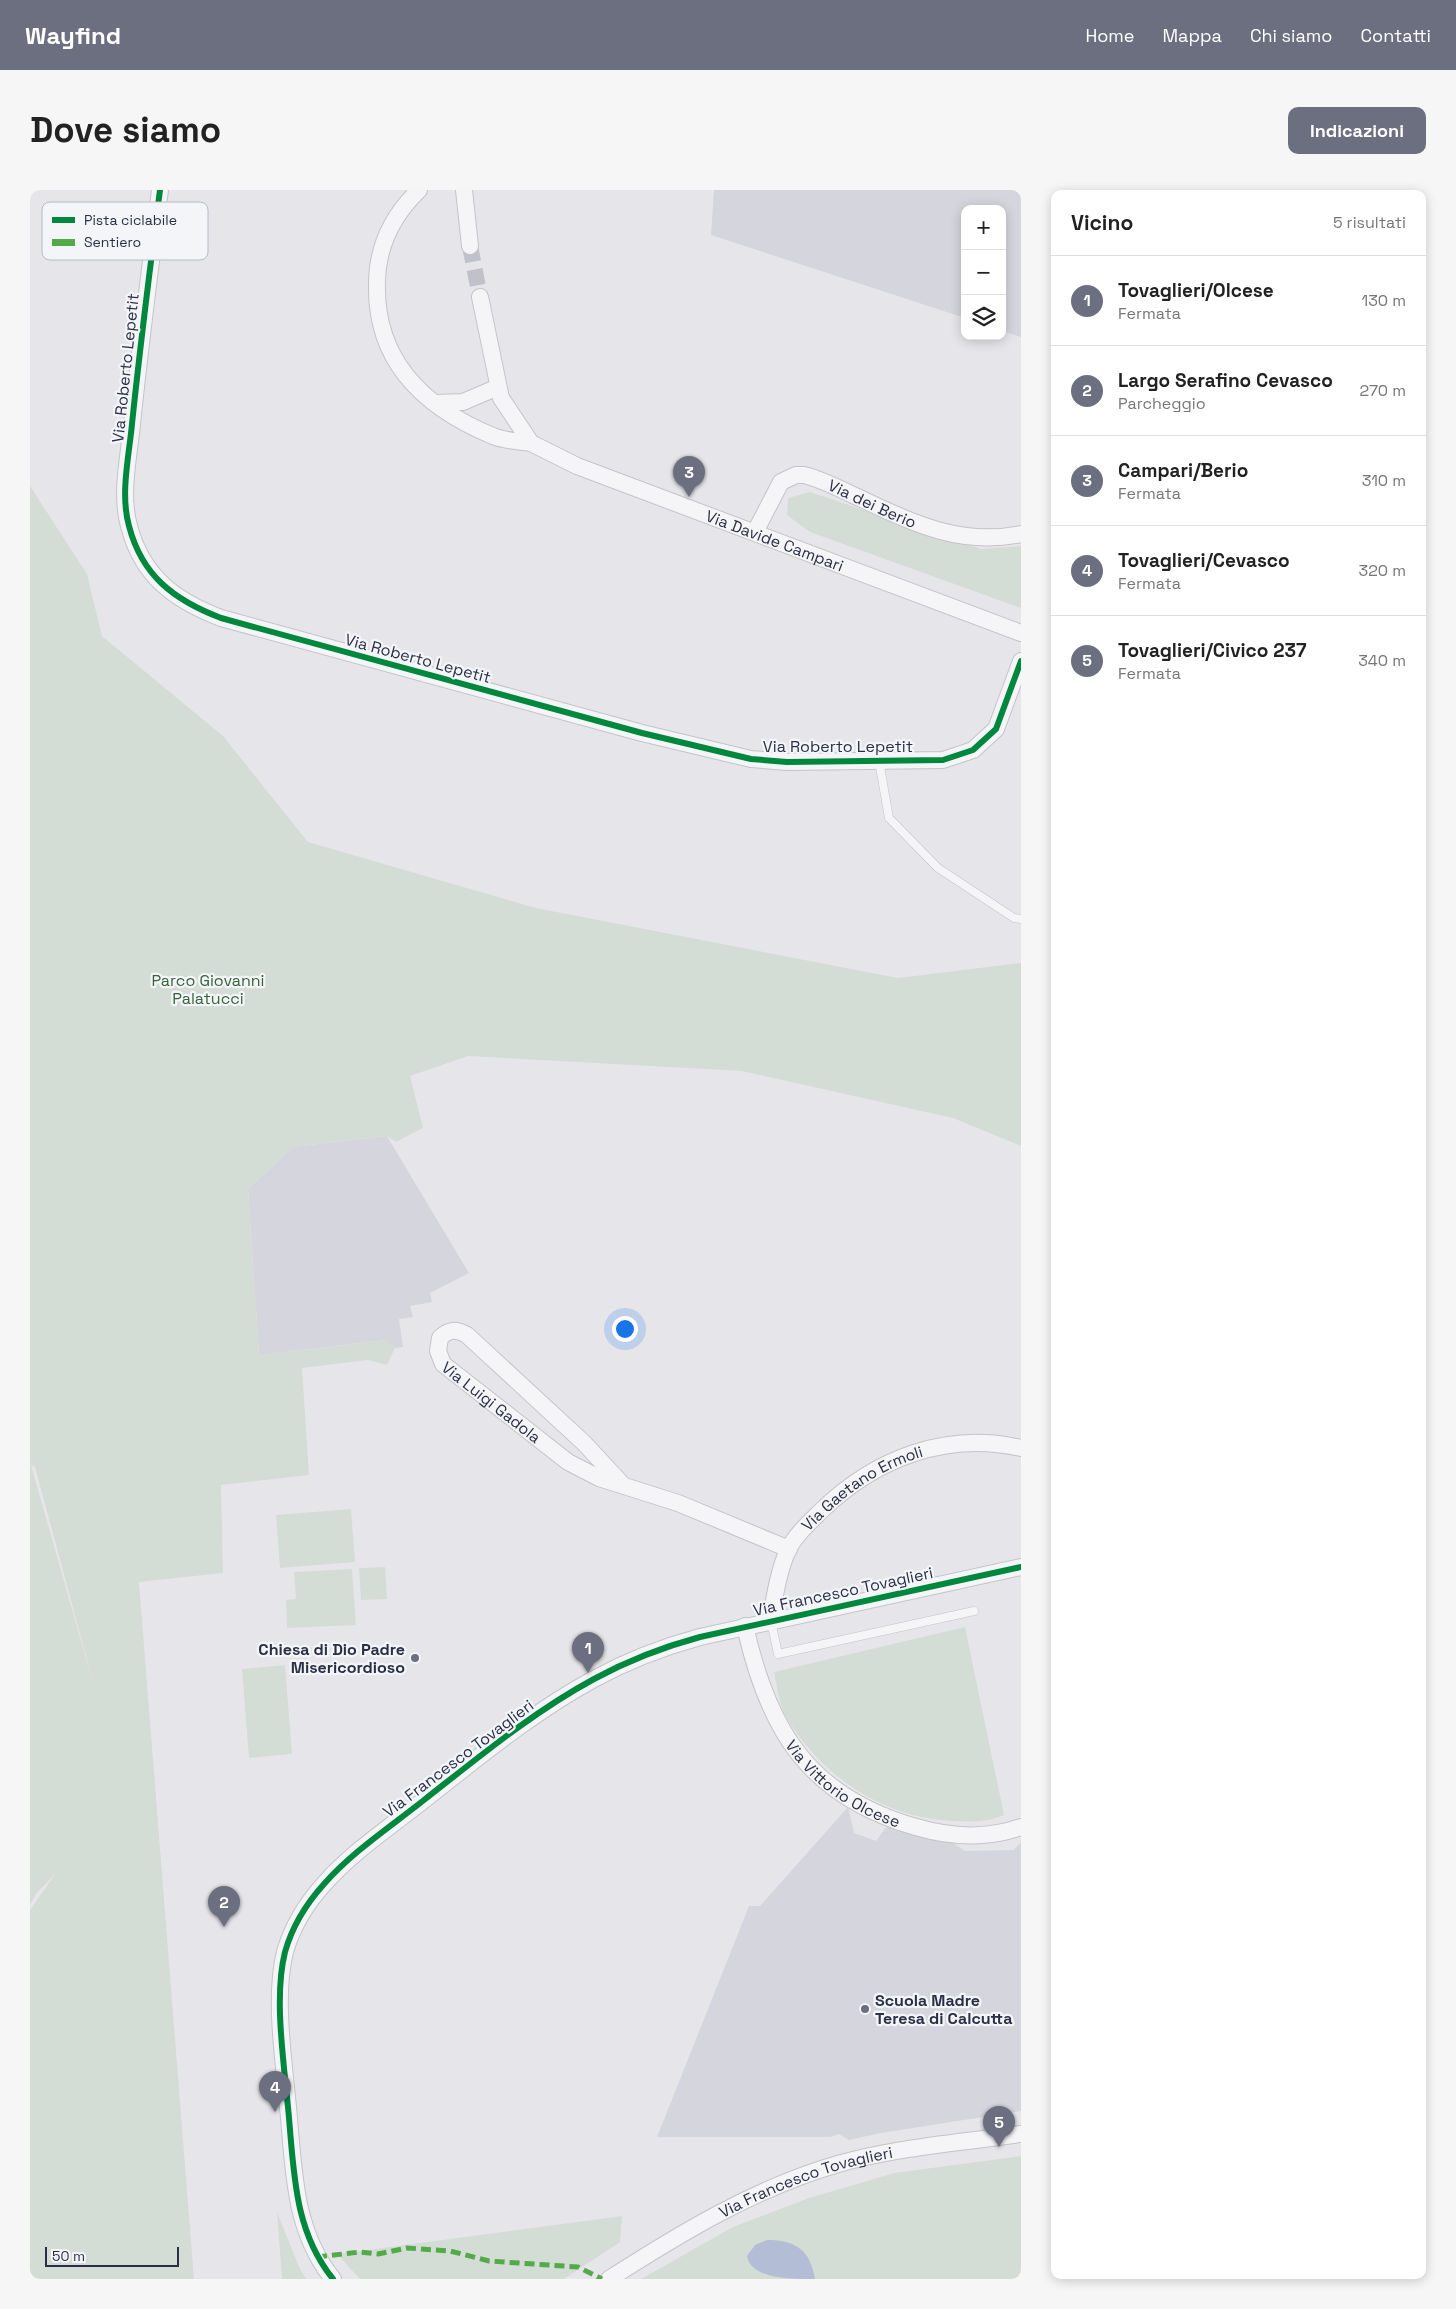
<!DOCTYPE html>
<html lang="it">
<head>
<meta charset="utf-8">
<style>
  :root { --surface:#fff; --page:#f6f6f6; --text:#222; --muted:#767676; --line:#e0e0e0; --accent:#6c6f7f }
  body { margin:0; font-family:"Space Grotesk",sans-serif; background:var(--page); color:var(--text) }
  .controls { position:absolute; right:15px; top:15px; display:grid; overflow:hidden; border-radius:10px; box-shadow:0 2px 12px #0003 }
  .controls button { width:45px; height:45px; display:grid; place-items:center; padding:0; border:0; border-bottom:1px solid var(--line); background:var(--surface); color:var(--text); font:25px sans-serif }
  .scale { position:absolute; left:15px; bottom:12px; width:134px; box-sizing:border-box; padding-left:5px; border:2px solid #2a2f46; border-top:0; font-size:14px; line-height:18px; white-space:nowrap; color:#2a2f46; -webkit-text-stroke:4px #f4f5f9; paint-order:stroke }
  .you { position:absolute; left:594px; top:1138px; width:18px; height:18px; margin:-12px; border:4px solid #fff; border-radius:50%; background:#1a73e8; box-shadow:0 0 0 8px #1a73e833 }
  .badge { display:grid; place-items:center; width:32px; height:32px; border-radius:50%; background:var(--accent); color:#fff; font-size:16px; font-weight:700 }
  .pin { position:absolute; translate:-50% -41px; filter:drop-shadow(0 1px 2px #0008) }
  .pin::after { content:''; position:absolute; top:26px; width:18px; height:15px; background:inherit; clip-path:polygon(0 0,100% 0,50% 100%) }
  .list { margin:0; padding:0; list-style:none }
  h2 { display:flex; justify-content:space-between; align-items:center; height:65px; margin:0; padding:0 20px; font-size:21px }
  h2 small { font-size:16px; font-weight:400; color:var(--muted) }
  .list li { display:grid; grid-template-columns:32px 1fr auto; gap:15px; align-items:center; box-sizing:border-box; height:90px; padding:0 20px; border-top:1px solid var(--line) }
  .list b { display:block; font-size:19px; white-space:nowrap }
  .list p { margin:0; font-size:16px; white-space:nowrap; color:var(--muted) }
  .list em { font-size:16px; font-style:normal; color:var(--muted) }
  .icon { flex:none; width:28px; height:28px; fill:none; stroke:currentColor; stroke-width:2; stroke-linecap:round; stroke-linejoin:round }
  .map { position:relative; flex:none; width:991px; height:2089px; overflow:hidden; border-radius:10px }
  header { display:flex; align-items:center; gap:30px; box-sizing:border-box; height:70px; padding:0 25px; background:var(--accent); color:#fff }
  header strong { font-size:24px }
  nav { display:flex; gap:28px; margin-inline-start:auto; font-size:18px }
  .intro { display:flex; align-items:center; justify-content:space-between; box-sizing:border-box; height:120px; padding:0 30px }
  h1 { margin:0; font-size:35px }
  .button { padding:12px 22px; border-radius:10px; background:var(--accent); color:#fff; font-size:18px; font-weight:700 }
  main { display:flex; gap:30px; padding:0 30px }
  aside { flex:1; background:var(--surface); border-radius:10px; box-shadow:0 2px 12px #0003 }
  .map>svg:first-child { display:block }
  .built { fill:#d4d5dd }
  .green { fill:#d4ddd5; fill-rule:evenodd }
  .water { fill:#b4bdd6 }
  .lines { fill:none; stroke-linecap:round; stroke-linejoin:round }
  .street-tunnel { stroke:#c0c1c9; stroke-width:16; stroke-dasharray:16 8; stroke-linecap:butt }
  .lane-casing { stroke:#c4c4c8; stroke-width:9 }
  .street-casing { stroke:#c4c4c8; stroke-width:18 }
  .lane { stroke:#f5f5f7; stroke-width:8 }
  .street { stroke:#f5f5f7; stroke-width:16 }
  .quiet { stroke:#53ab47; stroke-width:5; stroke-dasharray:10 5; stroke-linecap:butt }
  .cycleway-casing { stroke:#f4f5f9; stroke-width:9 }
  .cycleway { stroke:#00873e; stroke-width:6 }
  .poi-dot { fill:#6c6f7f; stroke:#f4f5f9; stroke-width:2 }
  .labels { text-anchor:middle; stroke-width:4.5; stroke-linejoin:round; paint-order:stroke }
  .street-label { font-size:16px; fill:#2a2f46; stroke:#f4f5f9 }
  .park-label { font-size:16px; fill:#376237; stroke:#f4f5f9 }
  .poi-label { font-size:16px; font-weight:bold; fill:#2a2f46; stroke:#f4f5f9; text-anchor:end }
  .key { fill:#f4f5f9; stroke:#b7bac3; stroke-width:1 }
  .key-label { font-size:14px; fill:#2a2f46 }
</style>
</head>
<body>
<header>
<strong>Wayfind</strong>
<nav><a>Home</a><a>Mappa</a><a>Chi siamo</a><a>Contatti</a></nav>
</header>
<div class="intro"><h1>Dove siamo</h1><a class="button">Indicazioni</a></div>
<main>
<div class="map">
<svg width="991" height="2089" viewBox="0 0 991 2089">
  <rect width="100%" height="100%" fill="#e6e6ea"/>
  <!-- built -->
  <path class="built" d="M 684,0 L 991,0 L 991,147 L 972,141 L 972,19 L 935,19 L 935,128 L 681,45 Z
    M 357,946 L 439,1083 L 400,1103 L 402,1112 L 380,1116 L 383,1127 L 369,1129 L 373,1157 L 365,1158 L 355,1150 L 229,1165 L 218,999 L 263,957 Z
    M 818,1617 L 824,1643 L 846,1651 L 857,1636 L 891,1646 L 917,1649 L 935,1661 L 984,1660 L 991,1652 L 991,1921 L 851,1943 L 819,1950 L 809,1944 L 800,1947 L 627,1947 L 719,1716 L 730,1716 Z"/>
  <!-- green -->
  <path class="green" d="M 0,296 L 57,384 L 72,446 L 193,546 L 278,652 L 506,718 L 868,788 L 991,773 L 991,956 L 923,928 L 712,881 L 438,866 L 380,886 L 393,938 L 366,952 L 357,946 L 263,957 L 218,999 L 229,1165 L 356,1150 L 365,1158 L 357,1175 L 338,1170 L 272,1178 L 279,1285 L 191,1295 L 193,1383 L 109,1392 L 164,2089 L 0,2089 L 0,1720 L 26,1683 L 6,1704 L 0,1715 ZM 1,1275 L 5,1277 L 64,1496 Z
    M 780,302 L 951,359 L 991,356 L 991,418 L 780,342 L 757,325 L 758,308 Z
    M 321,1319 L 325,1372 L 250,1378 L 246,1325 Z
    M 355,1377 L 357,1409 L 331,1410 L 329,1378 Z
    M 322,1379 L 326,1435 L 257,1438 L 256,1410 L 266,1409 L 264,1382 Z
    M 935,1437 L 974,1625 C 958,1632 942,1632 925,1631 C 855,1629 792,1587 756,1527 C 749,1514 747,1496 744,1482 Z
    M 255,1475 L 262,1564 L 219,1568 L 212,1479 Z
    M 991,1966 L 991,2089 L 611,2089 L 703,2037 L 779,2008 L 864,1983 Z
    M 247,2022 L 269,2077 L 276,2089 L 252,2089 Z
    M 592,2026 L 590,2052 L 534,2089 L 330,2089 L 307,2064 Z"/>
  <!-- water -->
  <path class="water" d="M 737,2050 C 766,2050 780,2060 785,2089 C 760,2089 721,2089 717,2066 L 725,2055 Z"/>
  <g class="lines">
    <!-- street-tunnel -->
    <path class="street-tunnel" d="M 440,56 L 450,107"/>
    <!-- lane casing -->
    <g class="lane-casing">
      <path id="lane" d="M 849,571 L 859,628 L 908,678 L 984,728 L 991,729
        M 741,1431 L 748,1464 L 944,1421"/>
    </g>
    <!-- street casing -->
    <g class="street-casing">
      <g id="street">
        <path d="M 130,0 C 120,78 110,156 102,234 C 99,266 90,304 99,336 C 112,386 144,410 191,428 L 612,543 L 721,569 L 757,572 L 913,570 L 943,560 L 966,539 L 991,471"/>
        <path d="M 389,0 C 362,26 347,57 347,94 C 345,172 395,218 463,246 C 474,251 489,251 501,253"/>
        <path d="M 434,0 L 440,56"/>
        <path id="s1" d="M 450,107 L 471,208 L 501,253 L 547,276 L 991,443"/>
        <path d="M 405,213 L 433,212 L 468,197"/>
        <path id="s2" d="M 725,342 L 751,292 L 766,285 L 774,285 C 791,289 808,298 823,305 C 879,331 928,357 991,344"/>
        <path id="s3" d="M 593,1295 L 554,1253 L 437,1145 C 426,1139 419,1139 410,1148 L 408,1161 L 413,1174 L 538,1272 L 569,1288 L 648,1313 L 759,1359"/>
        <path id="s4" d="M 741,1431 C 744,1407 748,1382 758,1360 C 765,1345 780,1332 792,1320 C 846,1268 917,1241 991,1258"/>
        <path id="s5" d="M 715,1436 C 738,1540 779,1607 886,1637 C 920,1647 957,1649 991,1637"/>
        <path d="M 303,2089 C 265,2042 264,1985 259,1928 C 255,1879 243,1809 255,1762 C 262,1737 276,1714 294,1694 C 322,1662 360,1637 394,1610 C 449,1567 503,1522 564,1489 C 597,1471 633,1457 670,1447 L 991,1377"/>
        <path id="s6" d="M 579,2089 C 651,2043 725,1998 808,1974 C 867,1957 930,1953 991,1944"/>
      </g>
    </g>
    <!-- lane -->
    <use href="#lane" class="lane"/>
    <!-- street -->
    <use href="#street" class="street"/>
    <!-- quiet -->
    <path class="quiet" d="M 287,2067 L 330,2062 L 348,2064 L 377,2058 L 420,2061 L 459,2071 L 548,2077 L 572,2089"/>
    <!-- cycleway casing -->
    <g class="cycleway-casing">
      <path id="cycleway" d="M 130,0 C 120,78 110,156 102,234 C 99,266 90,304 99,336 C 112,386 144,410 191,428 L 612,543 L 721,569 L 757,572 L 913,570 L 943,560 L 966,539 L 991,471
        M 303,2089 C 265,2042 264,1985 259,1928 C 255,1879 243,1809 255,1762 C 262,1737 276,1714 294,1694 C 322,1662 360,1637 394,1610 C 449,1567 503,1522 564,1489 C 597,1471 633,1457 670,1447 L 991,1377"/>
    </g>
    <!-- cycleway -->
    <use href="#cycleway" class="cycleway"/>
  </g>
  <!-- markers -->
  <g class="poi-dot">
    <circle cx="385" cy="1468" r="5"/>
    <circle cx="835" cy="1819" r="5"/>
  </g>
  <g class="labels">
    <!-- street labels -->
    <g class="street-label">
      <text transform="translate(95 178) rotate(-84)" y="6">Via Roberto Lepetit</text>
      <text dy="6" stroke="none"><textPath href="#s2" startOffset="155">Via dei Berio</textPath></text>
      <text dy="6" stroke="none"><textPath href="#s1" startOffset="420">Via Davide Campari</textPath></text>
      <text transform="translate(388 468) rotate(15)" y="6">Via Roberto Lepetit</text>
      <text x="808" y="562">Via Roberto Lepetit</text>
      <text dy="6" stroke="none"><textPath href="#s3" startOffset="335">Via Luigi Gadola</textPath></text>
      <text dy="6" stroke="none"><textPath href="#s4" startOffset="172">Via Gaetano Ermoli</textPath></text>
      <text transform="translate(813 1401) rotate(-12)" y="6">Via Francesco Tovaglieri</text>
      <text transform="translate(428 1568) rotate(-37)" y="6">Via Francesco Tovaglieri</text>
      <text dy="6" stroke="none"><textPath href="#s5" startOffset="194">Via Vittorio Olcese</textPath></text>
      <text dy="6" stroke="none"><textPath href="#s6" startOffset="221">Via Francesco Tovaglieri</textPath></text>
    </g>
    <!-- park labels -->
    <g class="park-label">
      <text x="178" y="796">Parco Giovanni<tspan x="178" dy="18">Palatucci</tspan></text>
    </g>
    <!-- poi labels -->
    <g class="poi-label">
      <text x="375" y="1465">Chiesa di Dio Padre<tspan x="375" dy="18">Misericordioso</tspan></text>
      <text x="845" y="1816" text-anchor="start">Scuola Madre<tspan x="845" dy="18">Teresa di Calcutta</tspan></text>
    </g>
  </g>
  <!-- legend -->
  <rect x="12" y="12" width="166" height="58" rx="8" class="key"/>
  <rect x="22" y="27" width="23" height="6" fill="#00873e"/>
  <rect x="22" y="49" width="23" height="7" fill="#53ab47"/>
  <g class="key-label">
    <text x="54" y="35">Pista ciclabile</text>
    <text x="54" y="57">Sentiero</text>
  </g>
</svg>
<div class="controls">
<button>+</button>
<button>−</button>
<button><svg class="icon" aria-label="layers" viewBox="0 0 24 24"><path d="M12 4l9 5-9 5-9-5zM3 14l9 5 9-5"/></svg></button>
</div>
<div class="scale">50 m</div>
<div class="you"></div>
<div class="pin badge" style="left:558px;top:1483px">1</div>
<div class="pin badge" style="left:194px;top:1737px">2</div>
<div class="pin badge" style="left:659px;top:307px">3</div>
<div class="pin badge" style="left:245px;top:1922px">4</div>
<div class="pin badge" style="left:969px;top:1957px">5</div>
</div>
<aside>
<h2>Vicino<small>5 risultati</small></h2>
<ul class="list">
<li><span class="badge">1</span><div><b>Tovaglieri/Olcese</b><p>Fermata</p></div><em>130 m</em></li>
<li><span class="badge">2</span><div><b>Largo Serafino Cevasco</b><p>Parcheggio</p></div><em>270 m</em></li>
<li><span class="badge">3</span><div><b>Campari/Berio</b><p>Fermata</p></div><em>310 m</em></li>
<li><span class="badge">4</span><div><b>Tovaglieri/Cevasco</b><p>Fermata</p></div><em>320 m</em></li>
<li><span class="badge">5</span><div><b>Tovaglieri/Civico 237</b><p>Fermata</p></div><em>340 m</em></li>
</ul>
</aside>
</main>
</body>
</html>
